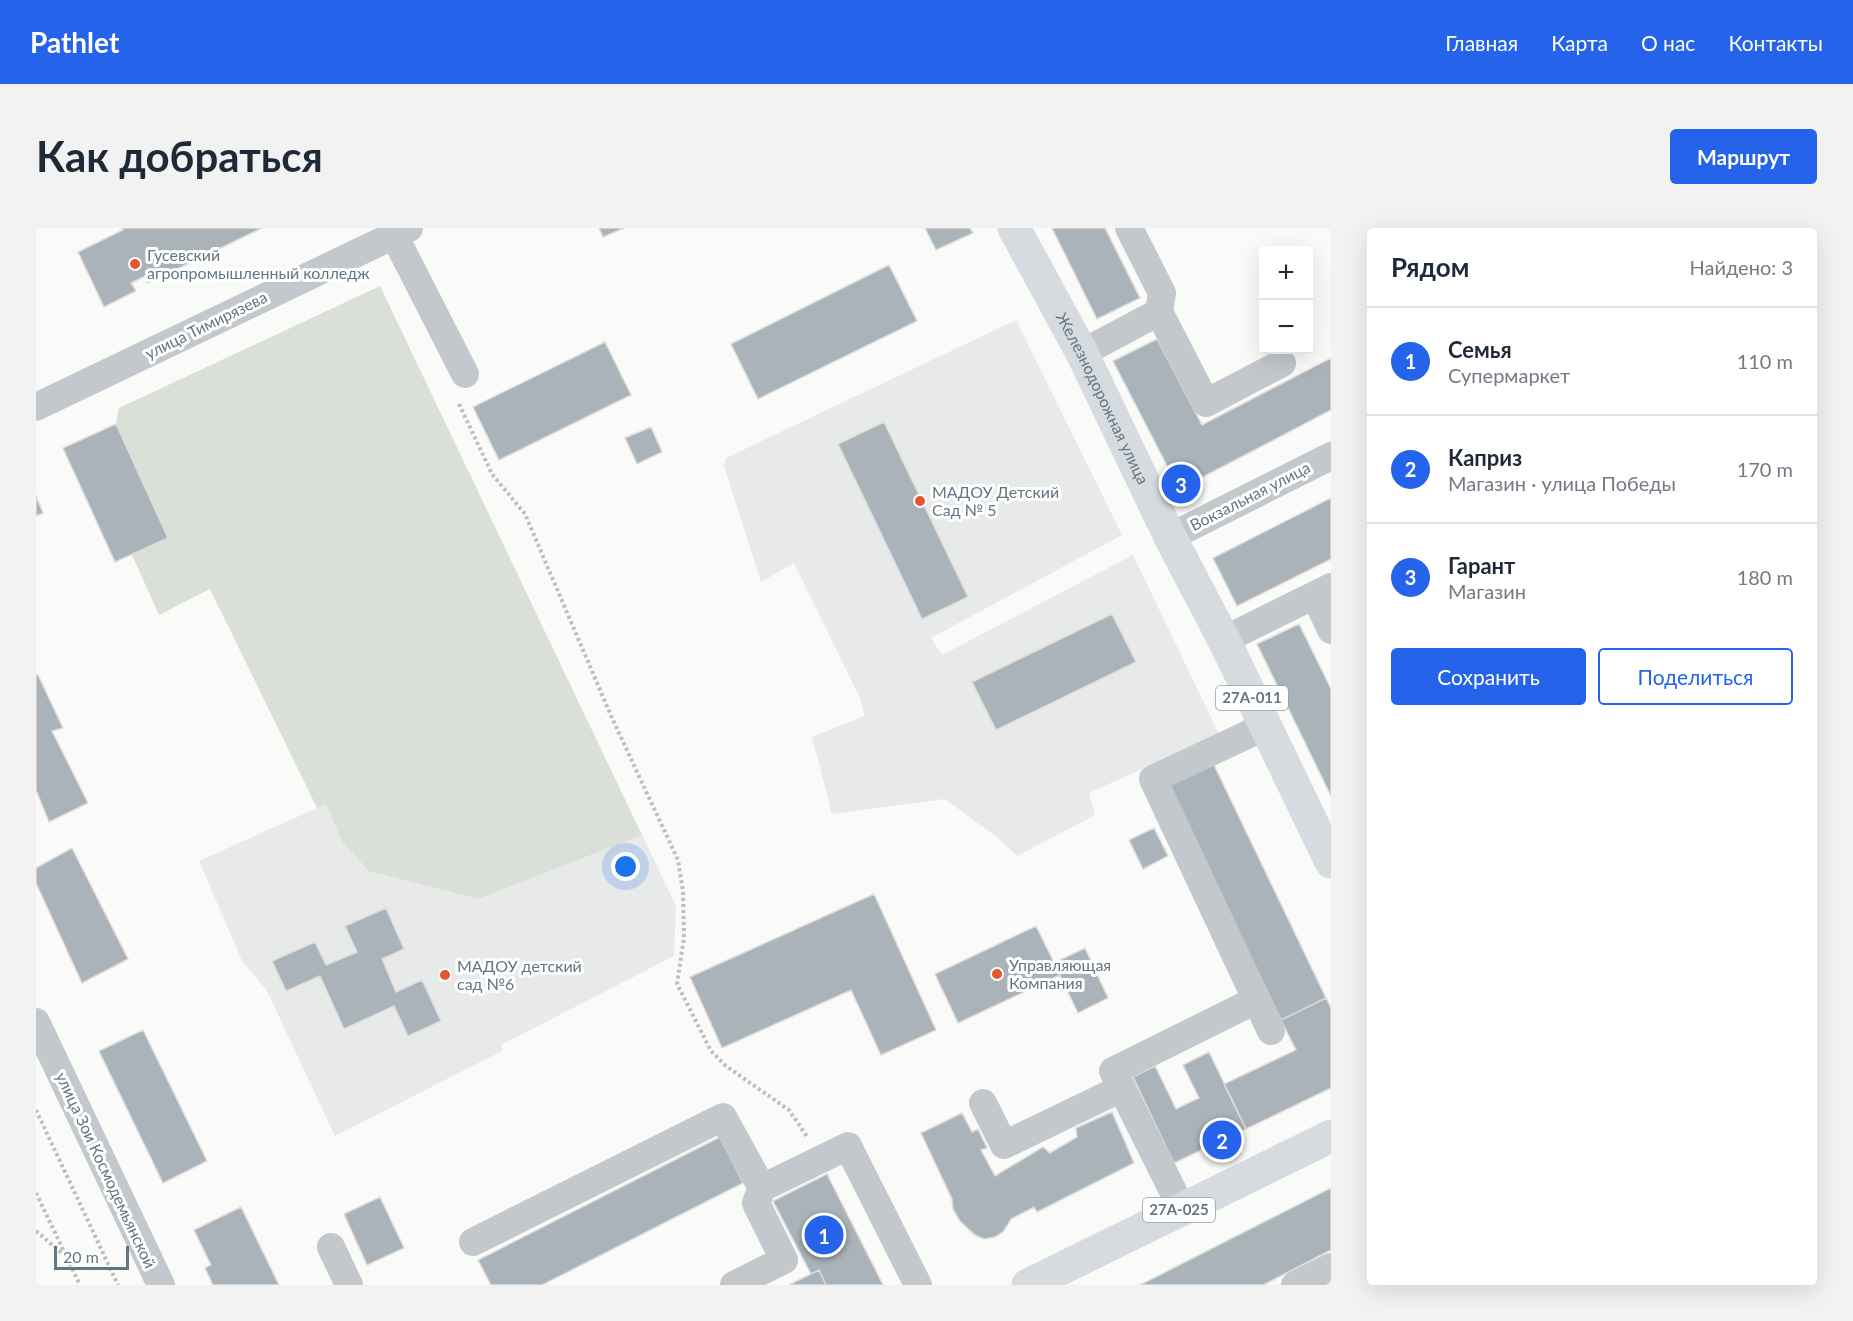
<!DOCTYPE html>
<html lang="ru">
<head>
<meta charset="utf-8">
<style>
  :root { --surface:#fff; --page:#f2f2f3; --text:#1f2937; --muted:#747a83; --line:#e0e1e3; --accent:#2563eb }
  body { margin:0; font-family:Lato,sans-serif; background:var(--page); color:var(--text) }
  .controls { position:absolute; right:18px; top:18px; display:grid; overflow:hidden; border-radius:6px; box-shadow:0 6px 24px #0002 }
  .controls button { width:54px; height:54px; display:grid; place-items:center; padding:0; border:0; border-bottom:2px solid var(--line); background:var(--surface); color:var(--text); font:30px sans-serif }
  .scale { position:absolute; left:18px; bottom:15px; width:75px; box-sizing:border-box; padding-left:6px; border:3px solid #657683; border-top:0; font-size:16px; line-height:21px; white-space:nowrap; color:#657683; -webkit-text-stroke:4px #fff; paint-order:stroke }
  .you { position:absolute; left:590px; top:639px; width:21px; height:21px; margin:-15px; border:4px solid #fff; border-radius:50%; background:#1a73e8; box-shadow:0 0 0 9px #1a73e833 }
  .badge { display:grid; place-items:center; width:39px; height:39px; border-radius:50%; background:var(--accent); color:#fff; font-size:20px; font-weight:700 }
  .pin { position:absolute; translate:-50% -50%; border:3px solid #fff; box-shadow:0 2px 6px #0006 }
  .list { margin:0; padding:0; list-style:none }
  h2 { display:flex; justify-content:space-between; align-items:center; height:78px; margin:0; padding:0 24px; font-size:26px }
  h2 small { font-size:20px; font-weight:400; color:var(--muted) }
  .list li { display:grid; grid-template-columns:39px 1fr auto; gap:18px; align-items:center; box-sizing:border-box; height:108px; padding:0 24px; border-top:2px solid var(--line) }
  .list b { display:block; font-size:22px; white-space:nowrap }
  .list p { margin:0; font-size:20px; white-space:nowrap; color:var(--muted) }
  .list em { font-size:20px; font-style:normal; color:var(--muted) }
  .actions { display:flex; gap:12px; padding:18px 24px }
  .actions a { flex:1; padding:14px 0; border:2px solid var(--accent); border-radius:6px; text-align:center; font-size:21px; color:var(--accent) }
  .actions .main { background:var(--accent); color:#fff }
  .map { position:relative; flex:none; width:1295px; height:1057px; overflow:hidden; border-radius:6px }
  header { display:flex; align-items:center; gap:36px; box-sizing:border-box; height:84px; padding:0 30px; background:var(--accent); color:#fff }
  header strong { font-size:28px }
  nav { display:flex; gap:33px; margin-inline-start:auto; font-size:21px }
  .intro { display:flex; align-items:center; justify-content:space-between; box-sizing:border-box; height:144px; padding:0 36px }
  h1 { margin:0; font-size:42px }
  .button { padding:15px 27px; border-radius:6px; background:var(--accent); color:#fff; font-size:21px; font-weight:700 }
  main { display:flex; gap:36px; padding:0 36px }
  aside { flex:1; background:var(--surface); border-radius:6px; box-shadow:0 6px 24px #0002 }
  .map>svg:first-child { display:block }
  .built { fill:#e8e9e9 }
  .green { fill:#dadfd7 }
  .building { fill:#aab3b9; stroke:#dcdcda; stroke-width:1.5 }
  .lines { fill:none; stroke-linecap:round; stroke-linejoin:round }
  .path { stroke:#bbbfc2; stroke-width:4; stroke-dasharray:3 3; stroke-linecap:butt }
  .minor { stroke:#c3c8cc; stroke-width:28 }
  .major { stroke:#d6dbdf; stroke-width:33 }
  .poi-dot { fill:#e4572e; stroke:#fff; stroke-width:2 }
  .labels { text-anchor:middle; stroke-width:6; stroke-linejoin:round; paint-order:stroke }
  .shield { fill:#fff; stroke:#939fa8; stroke-width:1.5 }
  .shield-label { font-size:15px; font-weight:bold; fill:#657683 }
  .poi-label { font-size:16px; fill:#657683; stroke:#fff; text-anchor:start }
  .street-label { font-size:16px; fill:#657683; stroke:#fff }
</style>
</head>
<body>
<header>
<strong>Pathlet</strong>
<nav><a>Главная</a><a>Карта</a><a>О нас</a><a>Контакты</a></nav>
</header>
<div class="intro"><h1>Как добраться</h1><a class="button">Маршрут</a></div>
<main>
<div class="map">
<svg width="1295" height="1057" viewBox="0 0 1295 1057">
  <rect width="100%" height="100%" fill="#fafaf8"/>
  <!-- built -->
  <path class="built" d="M 980,92 L 1086,307 L 895,410 L 906,427 L 1097,327 L 1183,506 L 1053,565 L 1059,587 L 981,628 L 962,610 L 909,571 L 796,586 L 776,509 L 829,488 L 824,470 L 758,335 L 725,354 L 688,238 L 690,230 Z
    M 290,576 L 305,612 L 443,671 L 606,607 L 640,678 L 638,728 L 465,817 L 466,823 L 299,908 L 230,761 L 206,733 L 163,633 Z"/>
  <!-- green -->
  <path class="green" d="M 344,58 L 606,607 L 443,671 L 333,643 L 305,612 L 290,576 L 281,580 L 174,361 L 123,387 L 96,327 L 79,334 L 27,220 L 80,196 L 83,180 Z"/>
  <!-- building -->
  <path class="building" d="M 86,0 L 226,0 L 112,55 L 109,48 L 95,55 L 100,63 L 68,79 L 42,24 L 87,2 Z
    M 563,0 L 588,0 L 567,9 Z
    M 889,0 L 934,0 L 937,5 L 900,22 Z
    M 1016,0 L 1069,0 L 1104,70 L 1061,91 Z
    M 853,37 L 881,93 L 722,171 L 695,116 Z
    M 1121,111 L 1166,197 L 1295,130 L 1295,182 L 1159,253 L 1145,256 L 1138,251 L 1077,133 Z
    M 569,114 L 595,167 L 463,232 L 437,179 Z
    M 848,194 L 932,369 L 886,391 L 802,216 Z
    M 80,196 L 132,310 L 79,334 L 27,220 Z
    M 615,199 L 626,224 L 601,236 L 589,210 Z
    M 0,268 L 7,285 L 0,288 Z
    M 1295,270 L 1295,331 L 1201,378 L 1177,330 Z
    M 1076,386 L 1100,434 L 960,502 L 936,454 Z
    M 1263,396 L 1295,461 L 1295,568 L 1221,416 Z
    M 0,447 L 2,447 L 27,500 L 16,503 L 52,575 L 13,594 L 0,562 Z
    M 1177,535 L 1290,770 L 1245,792 L 1132,557 Z
    M 1118,600 L 1132,628 L 1107,641 L 1093,612 Z
    M 36,620 L 92,731 L 46,755 L 0,655 L 0,640 Z
    M 838,666 L 900,802 L 845,827 L 815,762 L 686,820 L 654,749 Z
    M 350,680 L 368,721 L 346,731 L 360,764 L 386,752 L 405,793 L 372,808 L 358,778 L 308,801 L 284,748 L 250,763 L 236,733 L 279,714 L 290,737 L 321,724 L 309,698 Z
    M 1000,698 L 1024,747 L 922,795 L 899,746 Z
    M 1049,720 L 1072,770 L 1042,785 L 1018,735 Z
    M 1290,770 L 1295,780 L 1295,860 L 1210,901 L 1188,856 L 1260,822 L 1245,792 Z
    M 107,802 L 171,933 L 127,955 L 63,823 Z
    M 1173,824 L 1210,901 L 1138,935 L 1097,849 L 1119,838 L 1140,881 L 1163,870 L 1147,837 Z
    M 1076,884 L 1098,935 L 1001,984 L 998,979 L 975,991 L 967,1004 L 959,1009 L 948,1011 L 939,1007 L 924,993 L 917,981 L 916,971 L 885,905 L 926,885 L 936,904 L 942,901 L 951,920 L 945,922 L 959,948 L 1007,919 L 1014,925 L 1041,909 L 1040,900 Z
    M 684,909 L 707,955 L 506,1057 L 455,1057 L 442,1032 Z
    M 791,946 L 847,1057 L 790,1057 L 783,1042 L 775,1046 L 737,973 Z
    M 1295,960 L 1295,1022 L 1227,1057 L 1104,1057 Z
    M 344,969 L 368,1020 L 331,1037 L 308,986 Z
    M 205,979 L 243,1057 L 177,1057 L 169,1040 L 175,1037 L 158,1002 Z
    M 783,1042 L 790,1057 L 753,1057 Z"/>
  <g class="lines">
    <!-- path -->
    <path class="path" d="M 423,176 L 456,246 L 489,286 L 576,490 L 642,632 L 647,663 L 648,710 L 641,756 L 675,823 L 690,838 L 753,882 L 772,910
      M 0,882 L 82,1057
      M 0,965 L 44,1057
      M 0,1003 L 27,1026"/>
    <!-- minor -->
    <path class="minor" d="M 358,7 L 429,146
      M 1123,84 L 1170,175 L 1246,135
      M 1046,125 L 1123,84 L 1126,65 L 1093,0
      M 0,179 L 373,0
      M 1134,309 L 1295,228
      M 1279,367 L 1295,402
      M 1188,412 L 1295,359
      M 1230,498 L 1117,551 L 1235,803
      M 0,794 L 125,1057
      M 947,875 L 968,917 L 1086,860
      M 1146,981 L 1077,843 L 1220,772
      M 437,1014 L 687,889 L 726,960 L 812,918 L 882,1057
      M 295,1019 L 313,1057
      M 698,1057 L 748,1032 L 720,975 L 726,960
      M 1259,1057 L 1295,1039"/>
    <!-- major -->
    <g class="major">
      <path id="s1" d="M 978,0 L 1046,125 L 1134,309 L 1188,412 L 1295,634"/>
      <path d="M 992,1057 L 1295,908"/>
    </g>
  </g>
  <!-- markers -->
  <g class="poi-dot">
    <circle cx="99" cy="36" r="6"/>
    <circle cx="884" cy="273" r="6"/>
    <circle cx="961" cy="746" r="6"/>
    <circle cx="409" cy="747" r="6"/>
  </g>
  <g class="labels">
    <!-- shield labels -->
    <g class="shield">
      <rect x="1180" y="458" width="72" height="24" rx="4.5"/>
      <rect x="1107" y="970" width="72" height="24" rx="4.5"/>
    </g>
    <g class="shield-label">
      <text x="1216" y="475">27А-011</text>
      <text x="1143" y="987">27А-025</text>
    </g>
    <!-- poi labels -->
    <g class="poi-label">
      <text x="111" y="33">Гусевский<tspan x="111" dy="18">агропромышленный колледж</tspan></text>
      <text x="896" y="270">МАДОУ Детский<tspan x="896" dy="18">Сад № 5</tspan></text>
      <text x="973" y="743">Управляющая<tspan x="973" dy="18">Компания</tspan></text>
      <text x="421" y="744">МАДОУ детский<tspan x="421" dy="18">сад №6</tspan></text>
    </g>
    <!-- street labels -->
    <g class="street-label">
      <text transform="translate(170 97) rotate(-26)" y="6">улица Тимирязева</text>
      <text dy="6" stroke="none"><textPath href="#s1" startOffset="192">Железнодорожная улица</textPath></text>
      <text transform="translate(1214 268) rotate(-27)" y="6">Вокзальная улица</text>
      <text transform="translate(70 942) rotate(65)" y="6">улица Зои Космодемьянской</text>
    </g>
  </g>
</svg>
<div class="controls">
<button>+</button>
<button>−</button>
</div>
<div class="scale">20 m</div>
<div class="you"></div>
<div class="pin badge" style="left:788px;top:1007px">1</div>
<div class="pin badge" style="left:1186px;top:912px">2</div>
<div class="pin badge" style="left:1145px;top:256px">3</div>
</div>
<aside>
<h2>Рядом<small>Найдено: 3</small></h2>
<ul class="list">
<li><span class="badge">1</span><div><b>Семья</b><p>Супермаркет</p></div><em>110 m</em></li>
<li><span class="badge">2</span><div><b>Каприз</b><p>Магазин · улица Победы</p></div><em>170 m</em></li>
<li><span class="badge">3</span><div><b>Гарант</b><p>Магазин</p></div><em>180 m</em></li>
</ul>
<div class="actions"><a class="main">Сохранить</a><a>Поделиться</a></div>
</aside>
</main>
</body>
</html>
